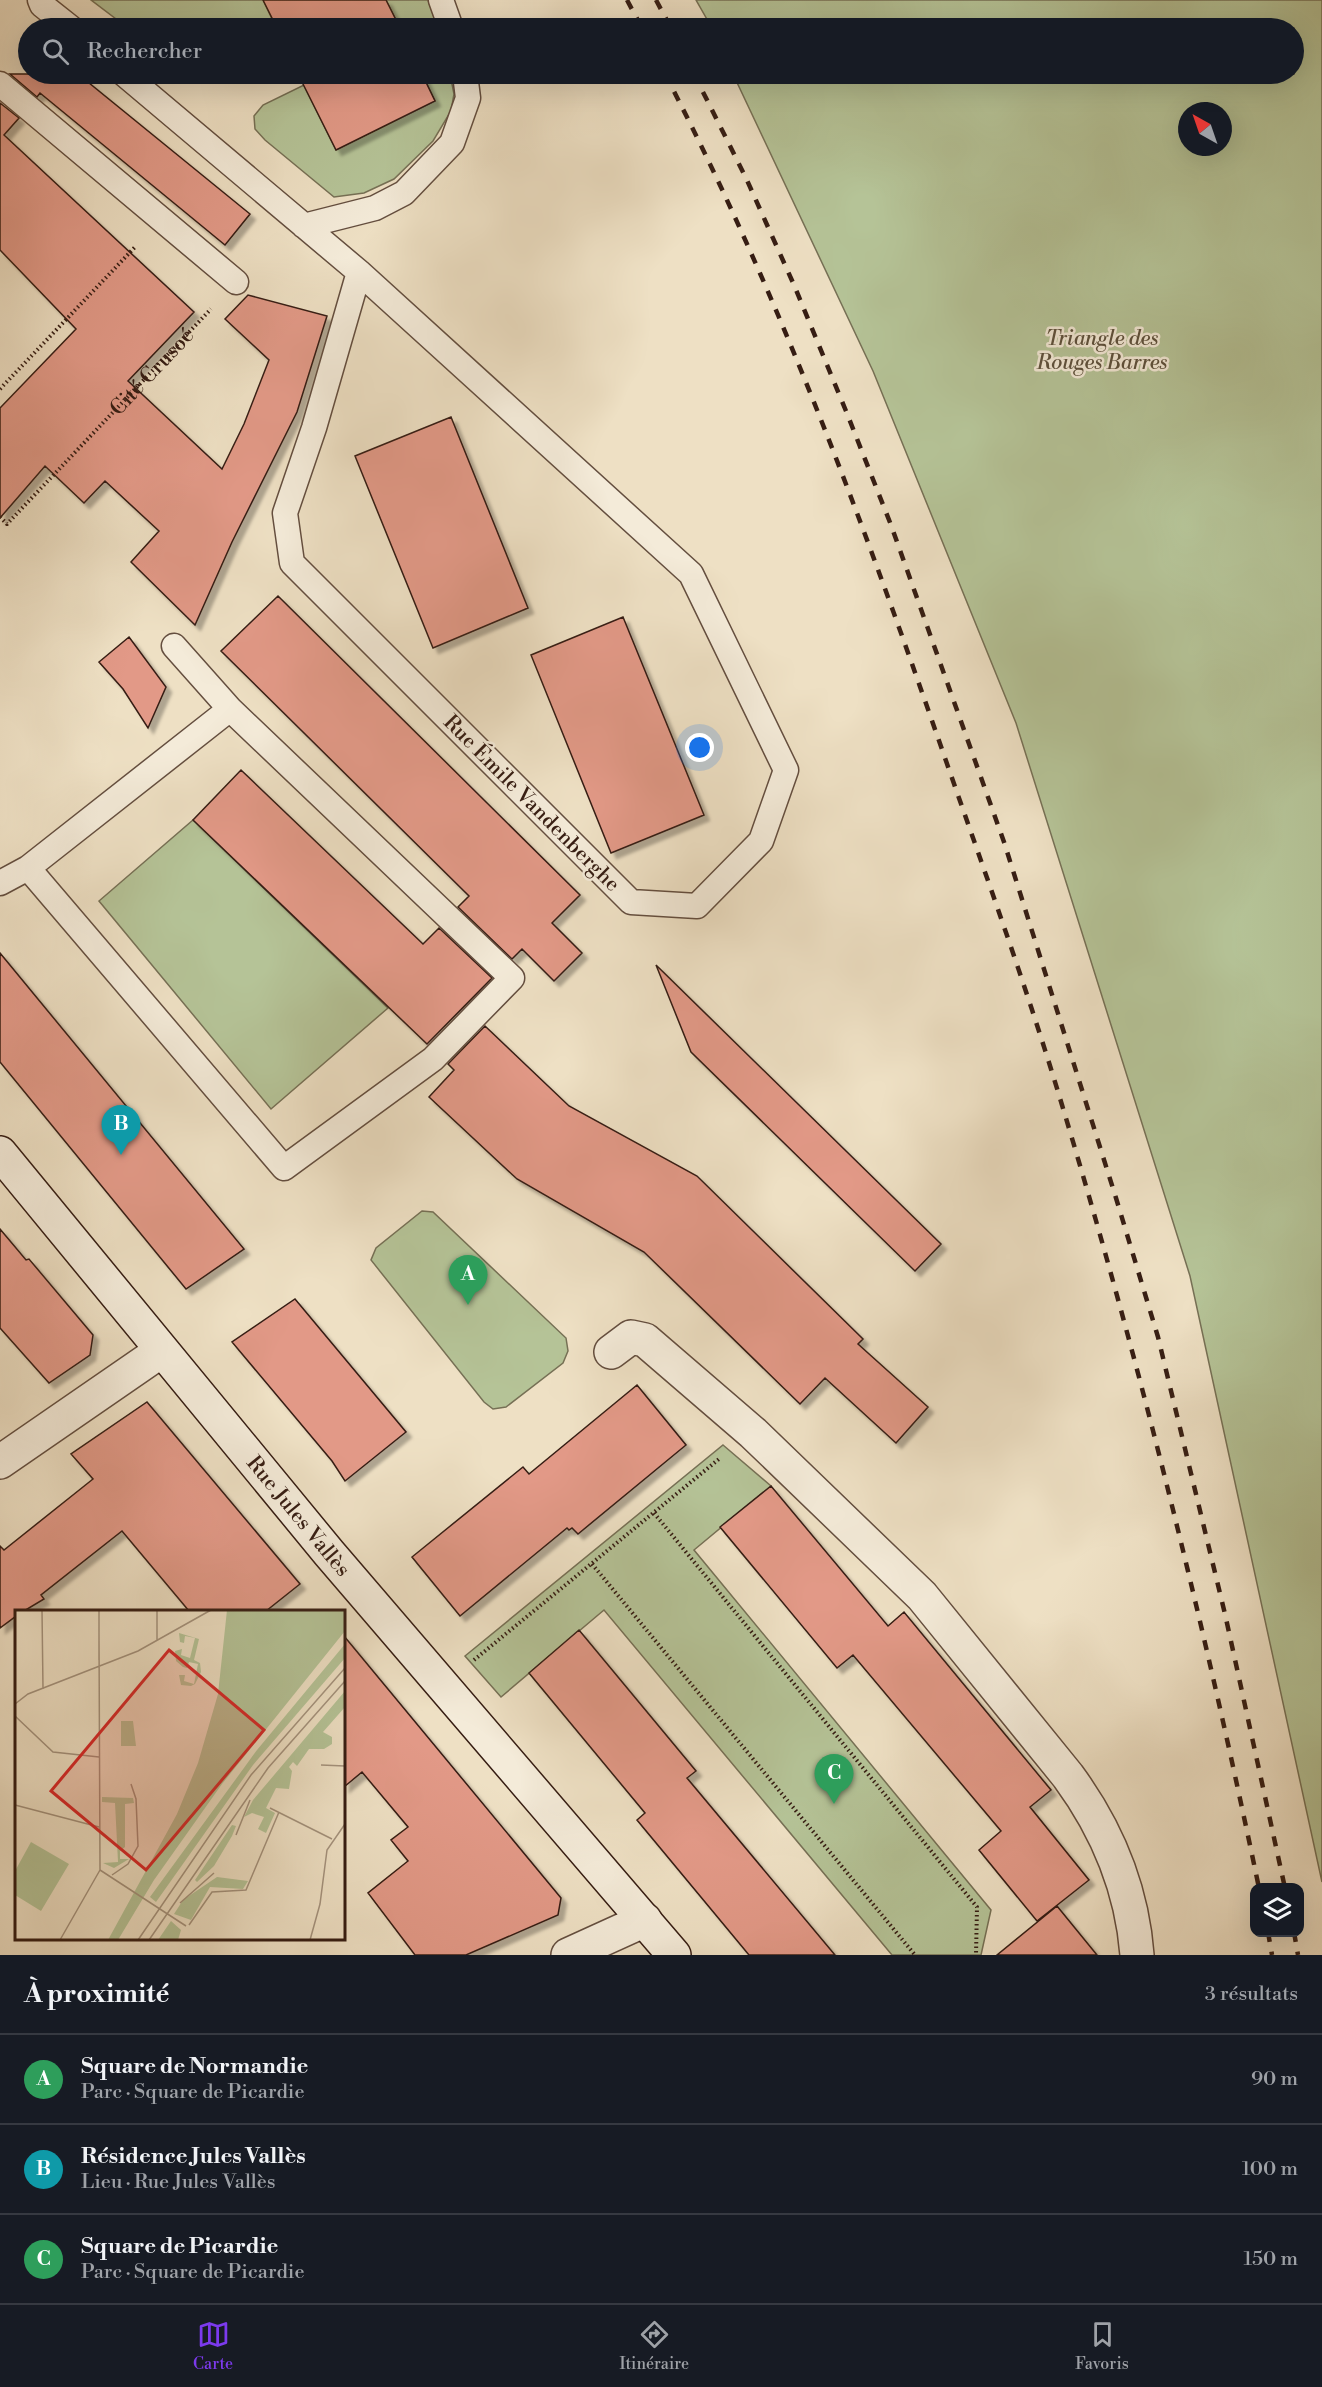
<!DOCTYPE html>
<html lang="fr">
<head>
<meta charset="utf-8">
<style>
  :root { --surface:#171b24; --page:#242831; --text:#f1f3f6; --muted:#9ea1a6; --line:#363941; --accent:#7c3aed }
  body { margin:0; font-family:"Libre Bodoni",serif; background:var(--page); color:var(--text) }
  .controls { position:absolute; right:18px; bottom:18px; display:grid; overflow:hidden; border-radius:12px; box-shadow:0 6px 24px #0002 }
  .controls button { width:54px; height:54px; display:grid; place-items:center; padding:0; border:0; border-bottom:2px solid var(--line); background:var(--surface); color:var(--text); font:30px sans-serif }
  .compass { position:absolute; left:1178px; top:102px; width:54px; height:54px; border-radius:50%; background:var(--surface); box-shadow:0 6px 24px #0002; rotate:320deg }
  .you { position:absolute; left:700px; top:748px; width:21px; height:21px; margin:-15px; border:4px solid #fff; border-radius:50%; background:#1a73e8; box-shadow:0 0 0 9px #1a73e833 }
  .badge { display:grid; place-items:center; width:39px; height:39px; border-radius:50%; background:var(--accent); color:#fff; font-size:20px; font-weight:700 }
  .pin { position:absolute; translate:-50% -50px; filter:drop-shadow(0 2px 3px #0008) }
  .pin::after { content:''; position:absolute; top:32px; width:21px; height:18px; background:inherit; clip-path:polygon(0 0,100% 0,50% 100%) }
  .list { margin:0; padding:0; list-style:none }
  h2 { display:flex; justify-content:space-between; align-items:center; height:78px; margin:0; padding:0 24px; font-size:26px }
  h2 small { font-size:20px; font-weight:400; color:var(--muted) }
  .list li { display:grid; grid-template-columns:39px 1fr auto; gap:18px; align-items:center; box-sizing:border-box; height:90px; padding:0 24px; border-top:2px solid var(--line) }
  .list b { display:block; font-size:22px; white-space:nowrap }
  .list p { margin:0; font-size:20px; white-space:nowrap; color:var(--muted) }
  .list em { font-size:20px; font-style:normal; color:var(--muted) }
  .icon { flex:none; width:33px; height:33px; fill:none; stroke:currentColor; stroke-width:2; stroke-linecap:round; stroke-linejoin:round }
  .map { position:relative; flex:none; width:1322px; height:1955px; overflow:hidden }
  .search { position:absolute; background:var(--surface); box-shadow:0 6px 24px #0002; left:18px; right:18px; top:18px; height:66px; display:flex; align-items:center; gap:15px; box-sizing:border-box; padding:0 21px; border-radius:33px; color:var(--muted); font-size:22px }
  .sheet { height:348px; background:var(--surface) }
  nav { display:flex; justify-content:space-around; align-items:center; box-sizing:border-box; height:84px; border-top:2px solid var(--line); background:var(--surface); font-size:16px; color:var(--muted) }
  nav a { display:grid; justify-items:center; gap:3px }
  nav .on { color:var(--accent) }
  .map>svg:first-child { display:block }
  .green { fill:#b5c397; stroke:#767055; stroke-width:1.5; fill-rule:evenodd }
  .building { fill:#e29987; stroke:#361d13; stroke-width:1.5; filter:url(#shadow) }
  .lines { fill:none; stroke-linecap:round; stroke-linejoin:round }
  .lane-casing { stroke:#644e3f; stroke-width:27 }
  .street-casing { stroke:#644e3f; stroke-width:36 }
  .secondary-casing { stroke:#361d13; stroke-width:36 }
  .path { stroke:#361d13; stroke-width:4; stroke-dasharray:1.5 3; stroke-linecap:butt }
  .lane { stroke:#f4ebd9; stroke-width:24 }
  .street { stroke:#f4ebd9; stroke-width:33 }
  .secondary { stroke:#f4ebd9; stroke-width:33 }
  .rail { stroke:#361d13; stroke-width:4.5; stroke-dasharray:10 10; stroke-linecap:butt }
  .labels { text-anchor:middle; stroke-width:5; stroke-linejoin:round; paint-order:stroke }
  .park-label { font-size:21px; font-style:italic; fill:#5c4f3b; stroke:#f4ebd9 }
  .street-label { font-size:21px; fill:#361d13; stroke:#f4ebd9 }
  .inset-road { fill:none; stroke:#a4927d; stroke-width:1.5 }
  .view { fill:#d62828; fill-opacity:0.15; stroke:#d62828; stroke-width:3 }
  .inset-edge { fill:none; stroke:#361d13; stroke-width:3 }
</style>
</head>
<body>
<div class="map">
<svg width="1322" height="1955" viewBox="0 0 1322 1955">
  <defs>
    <filter id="shadow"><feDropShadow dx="5.5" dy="5.5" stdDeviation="1.5" flood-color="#0004"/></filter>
  </defs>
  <rect width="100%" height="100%" fill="#eee0c4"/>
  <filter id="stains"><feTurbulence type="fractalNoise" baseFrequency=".00333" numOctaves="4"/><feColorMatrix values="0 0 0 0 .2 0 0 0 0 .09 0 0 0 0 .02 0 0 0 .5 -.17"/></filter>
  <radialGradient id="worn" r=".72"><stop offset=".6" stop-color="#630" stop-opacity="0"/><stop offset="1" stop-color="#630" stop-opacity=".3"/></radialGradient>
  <!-- green -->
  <path class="green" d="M 91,0 L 263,0 L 273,21 L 257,28 L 128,28 Z
    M 386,0 L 428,0 L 438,28 L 400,28 Z
    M 696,0 L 1322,0 L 1322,1882 L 1190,1276 L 1016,723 L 873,371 L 733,74 L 1294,74 L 1294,28 L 712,28 ZM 1187,111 L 1223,111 L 1223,147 L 1187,147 Z
    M 422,74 L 450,74 L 454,94 L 451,111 L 433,141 L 394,179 L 364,193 L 334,197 L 265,140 L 255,129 L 254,116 L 263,105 L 304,85 L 336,150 L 435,101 Z
    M 193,820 L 388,1008 L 271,1109 L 99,901 Z
    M 422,1211 L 433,1212 L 566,1338 L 568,1351 L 563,1363 L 506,1407 L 493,1409 L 484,1402 L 371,1260 L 376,1248 Z
    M 723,1445 L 771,1486 L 694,1550 L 991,1910 L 981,1955 L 892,1955 L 604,1610 L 501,1697 L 465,1656 Z"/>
  <!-- building -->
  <path class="building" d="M 263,0 L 386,0 L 400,28 L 277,28 Z
    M 10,74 L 78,74 L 250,214 L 225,245 L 40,93 L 37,97 Z
    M 298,74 L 422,74 L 435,101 L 336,150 Z
    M 0,103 L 19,118 L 4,135 L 194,312 L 128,381 L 222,469 L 244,424 L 269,360 L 225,319 L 248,295 L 327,316 L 297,412 L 232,542 L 195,625 L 131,562 L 159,531 L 105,481 L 84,503 L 45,466 L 0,518 L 0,408 L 76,329 L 0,250 Z
    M 451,417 L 528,608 L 433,648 L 355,456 Z
    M 278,596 L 580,895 L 552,923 L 582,953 L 554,981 L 522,949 L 512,959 L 458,907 L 469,896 L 221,651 Z
    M 623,617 L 704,815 L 611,853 L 531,655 Z
    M 129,637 L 166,687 L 148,728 L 123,689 L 99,662 Z
    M 241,770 L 423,944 L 439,928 L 492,978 L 427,1044 L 193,820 Z
    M 0,953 L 244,1249 L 186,1289 L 0,1062 Z
    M 656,965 L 941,1244 L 915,1271 L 691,1052 Z
    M 485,1026 L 569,1106 L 697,1176 L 863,1339 L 858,1344 L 928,1407 L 896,1443 L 825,1378 L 800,1404 L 644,1252 L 517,1179 L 429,1097 L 454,1070 L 448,1064 Z
    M 0,1229 L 26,1260 L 29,1259 L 93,1335 L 90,1355 L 49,1383 L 0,1328 Z
    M 295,1299 L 406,1432 L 345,1481 L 332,1461 L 232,1342 Z
    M 637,1385 L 686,1445 L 578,1534 L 572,1528 L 569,1530 L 567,1528 L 460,1616 L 412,1557 L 523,1467 L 529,1474 Z
    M 147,1402 L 300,1584 L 266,1611 L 189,1611 L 122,1531 L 41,1595 L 44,1599 L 24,1611 L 16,1611 L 16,1616 L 0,1628 L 0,1546 L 4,1550 L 93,1479 L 71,1454 Z
    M 771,1486 L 888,1626 L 904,1612 L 1051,1790 L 1030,1807 L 1089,1880 L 1037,1921 L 979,1850 L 1001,1831 L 853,1655 L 837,1668 L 720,1527 Z
    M 579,1630 L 696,1771 L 687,1778 L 835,1955 L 749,1955 L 637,1820 L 645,1813 L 529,1673 Z
    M 344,1636 L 561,1898 L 558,1915 L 466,1955 L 415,1955 L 368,1893 L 408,1861 L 391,1840 L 408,1827 L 362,1772 L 344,1787 Z
    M 1057,1906 L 1097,1955 L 997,1955 Z"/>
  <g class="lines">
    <!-- lane casing -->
    <g class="lane-casing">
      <path id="lane" d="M 40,0 L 42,5 L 71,28
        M 441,0 L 451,28
        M 124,74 L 359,272 L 691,574 L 786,770 L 761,841 L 697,906 L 631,902 L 292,563 L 285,513 L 314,428 L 359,272
        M 0,84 L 236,282
        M 304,226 L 375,208 L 404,193 L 452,143 L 468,98 L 465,74
        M 28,868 L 284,1168 L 433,1059 L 512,978 L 230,709
        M 0,883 L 28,868 L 230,709 L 174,646"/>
    </g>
    <!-- street casing -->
    <g class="street-casing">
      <path id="street" d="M 611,1352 L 631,1337 L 645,1340 L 753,1433 L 922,1596 L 1068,1776 C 1107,1829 1132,1889 1137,1955
        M 0,1462 L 161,1351
        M 568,1955 L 645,1920"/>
    </g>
    <!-- secondary casing -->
    <g class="secondary-casing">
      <g id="secondary">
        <path id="s2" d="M 0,1153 L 329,1553 L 674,1955"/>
      </g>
    </g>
    <!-- path -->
    <g class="path">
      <path d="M 0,389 L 136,246"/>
      <path id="s1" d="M 0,517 L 7,524 L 211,309"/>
      <path d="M 654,1513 L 977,1907 L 976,1955"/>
      <path d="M 592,1564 L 915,1955"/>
      <path d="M 474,1660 L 719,1459"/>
    </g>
    <!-- lane -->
    <use href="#lane" class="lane"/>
    <!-- street -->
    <use href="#street" class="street"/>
    <!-- secondary -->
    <use href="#secondary" class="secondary"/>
    <!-- rail -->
    <path class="rail" d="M 627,0 L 642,28
      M 656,0 L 671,28
      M 665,74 C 779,293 864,525 945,758 C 985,873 1027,988 1062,1105 C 1140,1363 1204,1624 1259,1888
      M 694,74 L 746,178 L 794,285 L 846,411 L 891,525 L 1004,842 L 1116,1198 L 1158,1337 L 1225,1614 L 1285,1888
      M 1268,1932 L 1272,1955
      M 1294,1932 L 1298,1955"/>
  </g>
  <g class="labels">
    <!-- park labels -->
    <g class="park-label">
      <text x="1102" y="345">Triangle des<tspan x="1102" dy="24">Rouges Barres</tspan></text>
    </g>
    <!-- street labels -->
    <g class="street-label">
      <text dy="7" stroke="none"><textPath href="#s1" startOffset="220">Cité Crusoé</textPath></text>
      <text transform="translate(532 803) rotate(45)" y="7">Rue Émile Vandenberghe</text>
      <text dy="7" stroke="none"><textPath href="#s2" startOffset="470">Rue Jules Vallès</textPath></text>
    </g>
  </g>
  <!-- overview -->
  <g transform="translate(15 1610)">
    <rect width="330" height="330" fill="#eee0c4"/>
    <path d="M 212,0 L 330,0 L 330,21 L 207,174 L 139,270 L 103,330 L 93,330 L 162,204 L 183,153 L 203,84 ZM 164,23 L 184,29 L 179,50 L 185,53 L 186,62 L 180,74 L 176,76 L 166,75 L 164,65 L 170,65 L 169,71 L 179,74 L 183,54 L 174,52 L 172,58 L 168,57 L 161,51 L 160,41 L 167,39 L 166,45 L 175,48 L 180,28 L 170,26 L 169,33 L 165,32 ZM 330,34 L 330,48 L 238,155 L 141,292 L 135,287 L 242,140 ZM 330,81 L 330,97 L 308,122 L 317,127 L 317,134 L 309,139 L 294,139 L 282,156 L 278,152 L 274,157 L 277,161 L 274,179 L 261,178 L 251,198 L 260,203 L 251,223 L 243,219 L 249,207 L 237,203 L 229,207 L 238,190 ZM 106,111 L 118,111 L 121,136 L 106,136 ZM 87,187 L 118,188 L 119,193 L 110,194 L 110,237 L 105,241 L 105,249 L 114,249 L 99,258 L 88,253 L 103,252 L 100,193 L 87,192 ZM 217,215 L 221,216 L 217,226 L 199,256 L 182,272 L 180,270 ZM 16,232 L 54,254 L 26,301 L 0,285 L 0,261 ZM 202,267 L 233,271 L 228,279 L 195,277 L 176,310 L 159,304 L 168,290 ZM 156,311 L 166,320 L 163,330 L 143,330 Z" fill="#b5c397"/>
    <path class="inset-road" d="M 27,0 L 28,79M 142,0 L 142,31M 84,23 L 85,260M 84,50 L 84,0M 0,94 L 13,84 L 123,41 L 196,0M 0,106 L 38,142 L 84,147M 306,155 L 330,156M 0,195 L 84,217M 255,198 L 317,229M 221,225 L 235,190M 85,260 L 171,316M 97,265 L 113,254 L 123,236 L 121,189 L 116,174M 165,293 L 199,263M 174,315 L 197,282 L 231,280 L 264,202M 45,330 L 85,260M 123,330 L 236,165 L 330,58M 134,330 L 253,158 L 330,71M 295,330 L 305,294 L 312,240 L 330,214"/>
    <path class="view" d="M 154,40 L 249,120 L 131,260 L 36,181 Z"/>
    <rect width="330" height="330" class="inset-edge"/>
  </g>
  <rect width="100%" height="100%" filter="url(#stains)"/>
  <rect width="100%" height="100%" fill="url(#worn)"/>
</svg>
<div class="controls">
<button><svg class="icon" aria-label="layers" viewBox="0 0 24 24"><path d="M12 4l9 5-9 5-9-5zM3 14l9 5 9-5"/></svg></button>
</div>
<svg class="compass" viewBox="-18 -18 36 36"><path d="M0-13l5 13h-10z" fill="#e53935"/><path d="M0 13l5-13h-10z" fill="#9ea1a6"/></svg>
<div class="you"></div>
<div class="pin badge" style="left:468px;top:1305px;background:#2e9e5b">A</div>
<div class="pin badge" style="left:121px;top:1155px;background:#0f9aa8">B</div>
<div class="pin badge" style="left:834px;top:1804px;background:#2e9e5b">C</div>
<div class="search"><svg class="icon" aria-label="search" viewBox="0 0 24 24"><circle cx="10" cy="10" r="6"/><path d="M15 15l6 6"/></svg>Rechercher</div>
</div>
<section class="sheet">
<h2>À proximité<small>3 résultats</small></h2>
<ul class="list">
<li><span class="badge" style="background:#2e9e5b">A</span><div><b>Square de Normandie</b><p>Parc · Square de Picardie</p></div><em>90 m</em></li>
<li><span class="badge" style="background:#0f9aa8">B</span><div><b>Résidence Jules Vallès</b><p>Lieu · Rue Jules Vallès</p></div><em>100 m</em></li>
<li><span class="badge" style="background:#2e9e5b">C</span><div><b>Square de Picardie</b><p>Parc · Square de Picardie</p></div><em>150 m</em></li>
</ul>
</section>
<nav>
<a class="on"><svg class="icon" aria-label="map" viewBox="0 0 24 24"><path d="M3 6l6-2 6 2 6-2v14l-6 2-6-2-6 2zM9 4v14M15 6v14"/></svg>Carte</a>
<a><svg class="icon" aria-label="directions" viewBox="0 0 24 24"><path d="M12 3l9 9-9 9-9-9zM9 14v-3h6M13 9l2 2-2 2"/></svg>Itinéraire</a>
<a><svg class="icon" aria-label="saved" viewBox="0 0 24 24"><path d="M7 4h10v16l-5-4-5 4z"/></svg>Favoris</a>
</nav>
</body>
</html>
